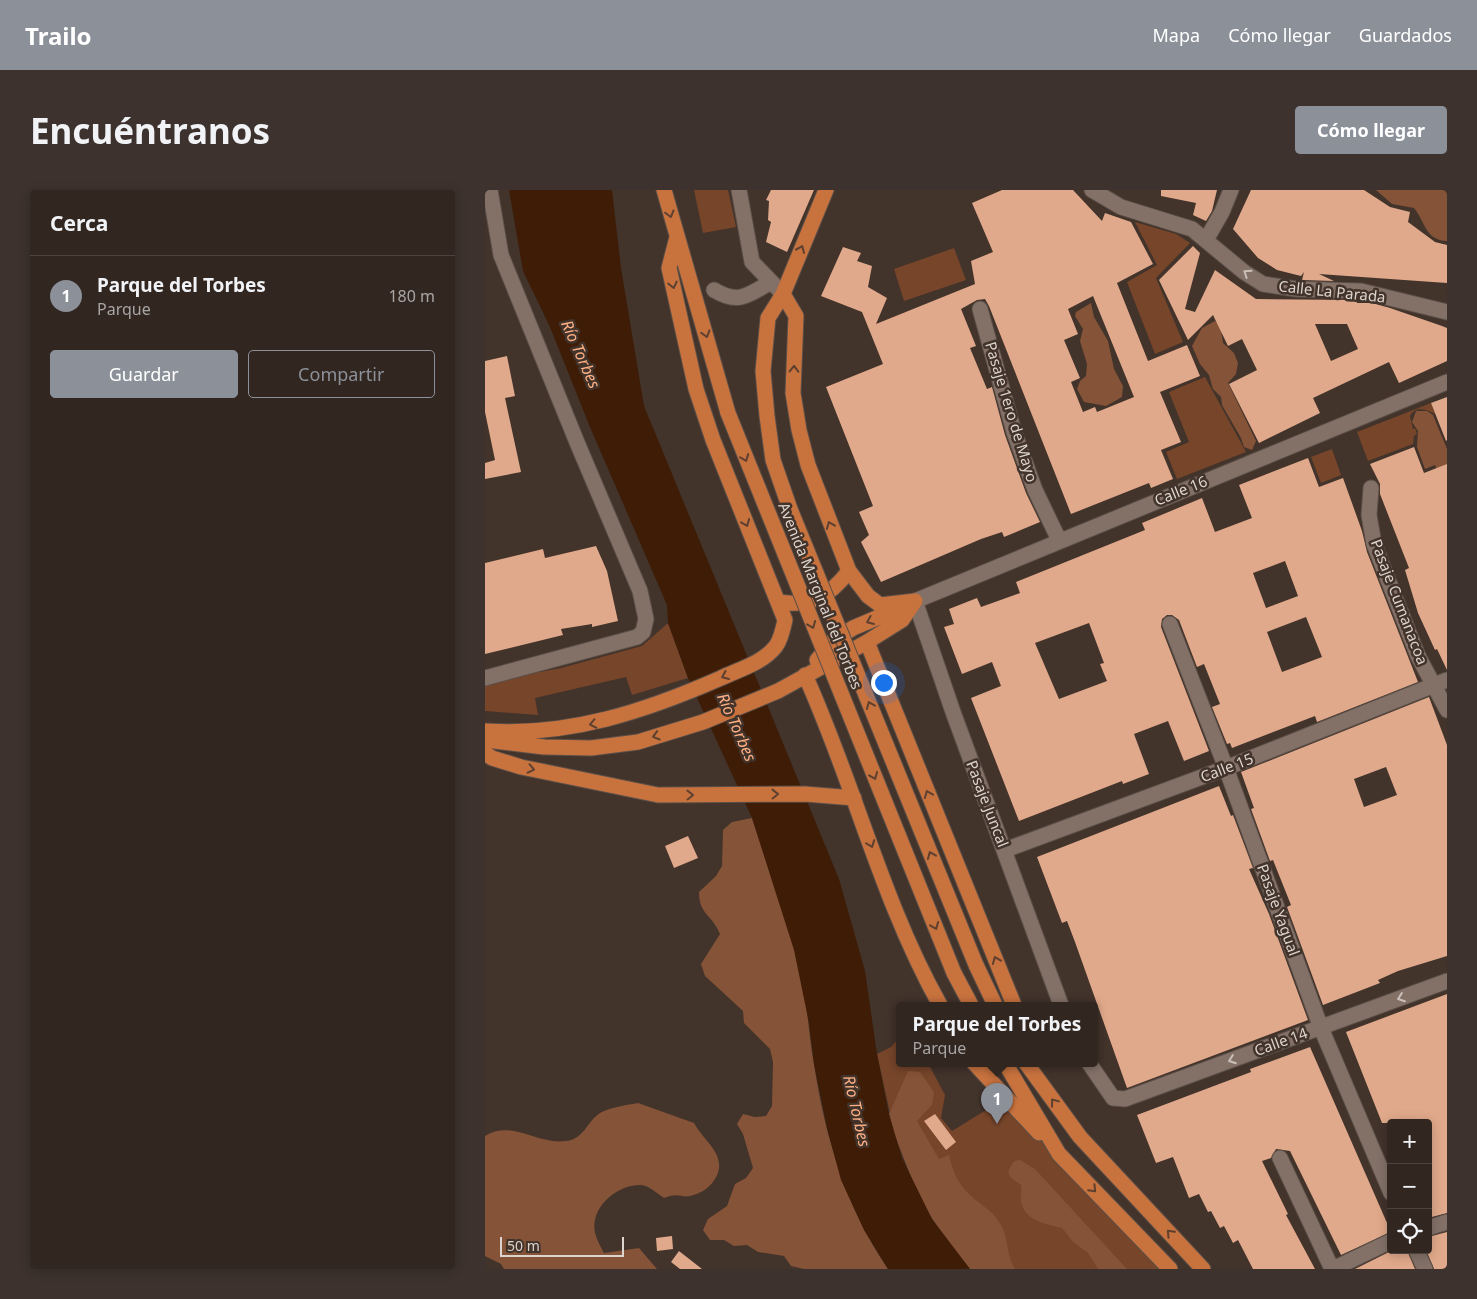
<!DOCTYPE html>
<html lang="es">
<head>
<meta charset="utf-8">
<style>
  :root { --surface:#322620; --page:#3d322d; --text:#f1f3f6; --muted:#a8a5a5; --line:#4d433e; --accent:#8c9099 }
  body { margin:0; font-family:"Noto Sans",sans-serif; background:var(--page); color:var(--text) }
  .controls { position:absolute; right:15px; bottom:15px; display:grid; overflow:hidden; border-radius:5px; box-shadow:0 2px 12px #0003 }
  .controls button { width:45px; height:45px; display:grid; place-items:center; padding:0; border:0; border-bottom:1px solid var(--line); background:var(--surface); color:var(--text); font:25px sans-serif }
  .scale { position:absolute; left:15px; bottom:12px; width:124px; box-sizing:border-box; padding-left:5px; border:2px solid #ddd4ce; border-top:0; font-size:14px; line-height:18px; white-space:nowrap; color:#ddd4ce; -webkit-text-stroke:4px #42332b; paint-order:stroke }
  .you { position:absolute; left:398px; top:492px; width:18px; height:18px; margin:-12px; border:4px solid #fff; border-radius:50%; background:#1a73e8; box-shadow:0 0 0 8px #1a73e833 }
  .badge { display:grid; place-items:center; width:32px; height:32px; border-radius:50%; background:var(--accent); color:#fff; font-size:16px; font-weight:700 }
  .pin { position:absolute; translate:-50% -41px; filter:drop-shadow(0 1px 2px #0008) }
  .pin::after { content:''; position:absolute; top:26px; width:18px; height:15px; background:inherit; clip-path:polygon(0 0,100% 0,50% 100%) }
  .popup { position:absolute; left:411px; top:812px; width:202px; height:65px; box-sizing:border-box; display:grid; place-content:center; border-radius:5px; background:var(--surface); filter:drop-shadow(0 1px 4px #0005); font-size:16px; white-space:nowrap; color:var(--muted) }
  .popup b { font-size:19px; color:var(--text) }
  .popup::after { content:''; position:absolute; left:50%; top:100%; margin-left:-10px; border:10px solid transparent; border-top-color:var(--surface) }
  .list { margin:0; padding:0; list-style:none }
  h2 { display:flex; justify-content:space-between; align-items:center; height:65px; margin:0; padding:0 20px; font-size:21px }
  h2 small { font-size:16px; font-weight:400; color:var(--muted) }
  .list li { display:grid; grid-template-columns:32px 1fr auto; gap:15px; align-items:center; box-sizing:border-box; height:80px; padding:0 20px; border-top:1px solid var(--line) }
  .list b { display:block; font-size:19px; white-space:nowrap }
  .list p { margin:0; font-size:16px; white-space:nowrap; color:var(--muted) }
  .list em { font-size:16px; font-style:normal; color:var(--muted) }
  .actions { display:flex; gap:10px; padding:15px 20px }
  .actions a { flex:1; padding:11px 0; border:1px solid var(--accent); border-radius:5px; text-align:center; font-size:18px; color:var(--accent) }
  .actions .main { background:var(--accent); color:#fff }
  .icon { flex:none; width:28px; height:28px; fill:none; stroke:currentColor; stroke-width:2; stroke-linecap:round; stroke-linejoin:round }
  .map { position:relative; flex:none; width:962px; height:1079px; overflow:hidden; border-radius:5px }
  header { display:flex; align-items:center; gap:30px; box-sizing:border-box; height:70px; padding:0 25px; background:var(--accent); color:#fff }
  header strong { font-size:24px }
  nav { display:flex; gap:28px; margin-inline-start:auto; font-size:18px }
  .intro { display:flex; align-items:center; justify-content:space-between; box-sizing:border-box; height:120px; padding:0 30px }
  h1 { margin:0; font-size:35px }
  .button { padding:12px 22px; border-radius:5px; background:var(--accent); color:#fff; font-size:18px; font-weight:700 }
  main { display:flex; gap:30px; padding:0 30px }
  aside { flex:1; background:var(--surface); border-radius:5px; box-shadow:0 2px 12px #0003 }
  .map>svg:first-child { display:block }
  .green { fill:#76452a }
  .forest { fill:#855337 }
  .water { fill:#3e1c06 }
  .building { fill:#e1a98b; fill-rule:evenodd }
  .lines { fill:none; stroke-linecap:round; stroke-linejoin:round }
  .minor-casing { stroke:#5b4f47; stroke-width:17 }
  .highway-casing { stroke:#5b4f47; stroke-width:17 }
  .minor { stroke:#837168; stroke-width:15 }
  .highway { stroke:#c8723e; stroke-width:15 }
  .highway-bridge-casing { stroke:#5b4f47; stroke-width:17; stroke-linecap:butt }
  .highway-bridge { stroke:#c8723e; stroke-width:15 }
  .oneway { stroke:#5d402f }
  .oneway2 { stroke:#cbc0ba }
  .labels { text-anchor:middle; stroke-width:5; stroke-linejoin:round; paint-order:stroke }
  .street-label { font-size:15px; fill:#ddd4ce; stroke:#42332b }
  .water-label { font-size:16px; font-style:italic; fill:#feb084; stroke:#42332b }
</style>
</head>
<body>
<header>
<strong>Trailo</strong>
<nav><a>Mapa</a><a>Cómo llegar</a><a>Guardados</a></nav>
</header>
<div class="intro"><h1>Encuéntranos</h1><a class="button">Cómo llegar</a></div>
<main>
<aside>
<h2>Cerca<small></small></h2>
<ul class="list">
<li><span class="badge">1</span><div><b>Parque del Torbes</b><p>Parque</p></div><em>180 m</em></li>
</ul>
<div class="actions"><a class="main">Guardar</a><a>Compartir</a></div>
</aside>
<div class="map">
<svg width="962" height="1079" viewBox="0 0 962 1079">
  <rect width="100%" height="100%" fill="#42332b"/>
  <!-- green -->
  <path class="green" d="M 209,0 L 243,0 L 251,37 L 218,43 Z
    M 650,32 L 691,44 L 705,53 L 671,88 L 698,152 L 670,164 L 642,92 L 672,75 Z
    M 469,58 L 481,90 L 419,111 L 409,79 Z
    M 720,187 L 761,262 L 692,289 L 681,262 L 704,252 L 684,202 Z
    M 946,213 L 950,224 C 942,220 931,215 925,226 L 928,239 L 930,238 L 932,244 L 929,246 L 928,254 L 883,271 L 872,242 Z
    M 847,259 L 856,285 L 836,293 L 826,267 Z
    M 183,433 L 203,488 L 147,505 L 141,487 L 50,508 L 53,525 L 0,521 L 0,492 L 76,478 L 157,456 Z
    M 414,848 L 414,873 L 443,873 L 460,905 L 456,928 L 467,941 L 522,907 L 685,1079 L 485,1079 L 410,946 L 392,864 L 406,857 Z"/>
  <!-- forest -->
  <path class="forest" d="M 891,0 L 962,0 L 962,51 C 940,50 941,33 929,18 L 907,14 Z
    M 606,113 L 609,127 L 623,151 L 629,179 L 638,196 L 637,207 L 621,216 L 599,212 L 592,199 L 595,191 L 601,186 L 602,174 L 595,151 L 598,139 L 590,126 L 591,122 Z
    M 730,131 L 735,133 L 738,153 L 749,163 L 753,173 L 751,184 L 743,193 L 771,251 L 767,260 L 759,257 L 756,248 L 737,215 L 736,207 L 728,199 L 724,185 L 715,174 L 707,156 L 717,138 Z
    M 931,221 L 942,221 L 948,225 L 962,259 L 962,293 L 958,294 L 950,275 L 940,279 L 932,257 L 933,241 L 927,232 Z
    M 267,628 C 285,683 306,738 318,795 C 323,821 324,848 329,874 C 340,947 361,1017 403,1079 L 319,1079 L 306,1076 L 299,1066 L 273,1062 L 262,1055 L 249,1056 L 239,1050 L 225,1050 L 218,1040 L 223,1029 L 242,1016 L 250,994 L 261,988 L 268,978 L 258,944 L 252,934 L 258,924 L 270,927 L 281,926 L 287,916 L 288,872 L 285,859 L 259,833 L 258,821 L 220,786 L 216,774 L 235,744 C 227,724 214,725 214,702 L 231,686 L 237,676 L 238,640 L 247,632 Z
    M 423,881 L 435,882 L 449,902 L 447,915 L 432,931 L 454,969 L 464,965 C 467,977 471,990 480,1000 C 491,1013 508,1019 516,1035 C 524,1049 521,1065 530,1079 L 485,1079 L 460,1048 L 435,1010 L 410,946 L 404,924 Z
    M 153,913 L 209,933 C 220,953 246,967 228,992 C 223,999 214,1004 205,1006 C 195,1008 194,1002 179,1008 C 173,1004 163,995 156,995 C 137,994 114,1010 110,1030 C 107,1042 114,1053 119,1063 L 154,1058 L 172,1079 L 19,1079 L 16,1074 L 0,1066 L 0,946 C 27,929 52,955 81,951 C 101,949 102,928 119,921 C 129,917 142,915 153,913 Z
    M 535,970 L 550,979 L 642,1079 L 613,1079 L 603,1063 L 588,1052 L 577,1038 C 561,1034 539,1031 536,1011 C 535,1005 537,1001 536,995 L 525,987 L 523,981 L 529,971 Z"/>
  <!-- water -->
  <path class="water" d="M 24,0 L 127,0 L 136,78 L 159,216 L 354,689 L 380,781 L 392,864 L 404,924 L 417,968 L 447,1029 L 485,1079 L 403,1079 L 379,1040 L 356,990 L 342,938 L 329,874 L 324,833 L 309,760 L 267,628 L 203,488 L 183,433 L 182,415 L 105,237 L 65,137 L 38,81 Z"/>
  <!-- building -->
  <path class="building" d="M 286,0 L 329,0 L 302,62 L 281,52 L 286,32 L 283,30 L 284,11 L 281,10 Z
    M 517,0 L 588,0 L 617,31 L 620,23 L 646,32 L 668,74 L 632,93 L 663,171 L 702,155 L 715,186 L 675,202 L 696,252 L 676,260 L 688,289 L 666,298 L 664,293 L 586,324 L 504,116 L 500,109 L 492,110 L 476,119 L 491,156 L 485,158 L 502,199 L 507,197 L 520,245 L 541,303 L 555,332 L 519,347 L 517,342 L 496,349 L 396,392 L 376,352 L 384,345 L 374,322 L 388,316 L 341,197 L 398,174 L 377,122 L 336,106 L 358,57 L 376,63 L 372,71 L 387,76 L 383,97 L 402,108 L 391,134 L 490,94 L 486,71 L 508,62 L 487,13 ZM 608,106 L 649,207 L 612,222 L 610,217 L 598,222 L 586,192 L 595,188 L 579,150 L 593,144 L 583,119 Z
    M 676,0 L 732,0 L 727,21 L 721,31 L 708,25 L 711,13 L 676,6 Z
    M 766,0 L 879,0 L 905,17 L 925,22 L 923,32 L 950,52 L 962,55 L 962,93 L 834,84 L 849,91 L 817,90 L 819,82 L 816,86 L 792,80 L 773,68 L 748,39 Z
    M 708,56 L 715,63 L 700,119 L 710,122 L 730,80 L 771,109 L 871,110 L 872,113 L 887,113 L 905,118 L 957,136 L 962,138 L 962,171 L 914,193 L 904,172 L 828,208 L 835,223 L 774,253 L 744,194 L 772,180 L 757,149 L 743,156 L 728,125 L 703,150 L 674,90 ZM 830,134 L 862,134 L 873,159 L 846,171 Z
    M 22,166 L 30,206 L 20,208 L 36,282 L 0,289 L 0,273 L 10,270 L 0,222 L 0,171 Z
    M 962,207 L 962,250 L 961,251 L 946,213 Z
    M 929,257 L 939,283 L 962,274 L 962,480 L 952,459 L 950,460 L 933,423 L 920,380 L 924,378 L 895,304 L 895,294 L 885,274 Z
    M 823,268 L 834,297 L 858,288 L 877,341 L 882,362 L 933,492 L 832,532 L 830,526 L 747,558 L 745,553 L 742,554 L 727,517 L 735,514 L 719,474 L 712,477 L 694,430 L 687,425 L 682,425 L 677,429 L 676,437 L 724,561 L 699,571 L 683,531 L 649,544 L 664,584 L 638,594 L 637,591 L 534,631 L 486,508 L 516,496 L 507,472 L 477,484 L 459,437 L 469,434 L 464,419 L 492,408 L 496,417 L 535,403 L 531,392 L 660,340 L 657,333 L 717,308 L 730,342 L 767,328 L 754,295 ZM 800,371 L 813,406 L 781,418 L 768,383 ZM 821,427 L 837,467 L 797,482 L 782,442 ZM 604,433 L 619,473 L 615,474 L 622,491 L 574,509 L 550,453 Z
    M 111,356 L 122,381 L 133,431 L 107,437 L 107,434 L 76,439 L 78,445 L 0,464 L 0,373 L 58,359 L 60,368 Z
    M 944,507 L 962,555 L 962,766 L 913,781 L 893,790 L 895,793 L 838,815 L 802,717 L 806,715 L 788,670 L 785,671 L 766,619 L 769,618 L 756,582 ZM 901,577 L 912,605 L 879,617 L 869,589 Z
    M 734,596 L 746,626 L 748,625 L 768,678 L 764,679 L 784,724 L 823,830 L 642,898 L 590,752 L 582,731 L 577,733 L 552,667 Z
    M 203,646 L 213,668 L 189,678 L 180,656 Z
    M 962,804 L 962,1023 L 943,1028 L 943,933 L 897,933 L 861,842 Z
    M 825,857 L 906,1042 L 856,1065 L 805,961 L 791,959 L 786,968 L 777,971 L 803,1024 L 801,1025 L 830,1079 L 768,1079 L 753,1050 L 748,1053 L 739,1036 L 735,1038 L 726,1021 L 723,1022 L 714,1004 L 704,1008 L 688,967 L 671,973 L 652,925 L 766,882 L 765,879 Z
    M 450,924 L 471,952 L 461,960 L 439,931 Z
    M 962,1042 L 962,1079 L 949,1079 L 941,1060 L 943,1047 Z
    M 187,1046 L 188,1059 L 172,1061 L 171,1048 Z
    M 908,1060 L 922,1060 L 930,1079 L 870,1079 Z
    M 194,1061 L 217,1079 L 195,1079 L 186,1072 Z"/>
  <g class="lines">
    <!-- minor casing -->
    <g class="minor-casing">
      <path id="minor" d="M 254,0 L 267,72 L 298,104
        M 607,0 L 636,17 L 707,39 L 759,82 L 778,94 L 811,99 L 876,101 L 962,122
        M 721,50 L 737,22 L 746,0
        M 229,100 C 254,115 263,105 286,92
        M 495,119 L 529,242 L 550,300 L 574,350
        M 886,298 L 884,325 L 889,354 L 933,466 L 962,520
        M 685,434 L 741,578 L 836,838 L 906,1003
        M 0,488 L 152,447 L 158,442 L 161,429 L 155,401 L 91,250 L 16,65 L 5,0
        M 520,660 L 741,578 L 962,490
        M 576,815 L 468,522 L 430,411 L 962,192
        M 604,873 L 628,908 L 640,909 L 962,791
        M 795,968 L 847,1079
        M 943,1038 L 962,1032
        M 931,1060 L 940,1079
        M 848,1079 L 906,1051"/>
    </g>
    <!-- highway casing -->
    <g class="highway-casing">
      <path id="highway" d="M 179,0 L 243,223
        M 298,104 L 311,126 L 308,203 L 314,240 L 323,275 L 364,381 L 383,406 L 395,415 L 430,411
        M 305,319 L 288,270 L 282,226 L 278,181 L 283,128 L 298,104 L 341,0
        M 293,412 C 325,417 344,407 364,381
        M 382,452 L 529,815
        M 332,470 L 348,451 L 368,438 L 415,418
        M 320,485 C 369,593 397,712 455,815
        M 0,541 C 83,547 161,521 236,488 C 255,479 278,473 291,456 C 296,449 298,439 300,430 L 228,250 L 211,199 L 184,78 L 192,47
        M 0,550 L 59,557 L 106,558 L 153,552 L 218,532 L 293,501 L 382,452 L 417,430 L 430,411
        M 0,563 L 7,568 L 36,577 L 173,605 L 320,604 L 369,608
        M 491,775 L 510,815
        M 469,783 L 486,815
        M 489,873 L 554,943
        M 520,873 L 574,964 L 685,1079
        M 541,873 L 595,947 L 718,1079"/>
    </g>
    <!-- minor -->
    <use href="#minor" class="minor"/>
    <!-- highway -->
    <use href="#highway" class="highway"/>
    <!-- highway-bridge casing -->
    <g class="highway-bridge-casing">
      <path id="highway-bridge" d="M 243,223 L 469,783
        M 305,319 L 491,775"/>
    </g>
    <!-- highway-bridge -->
    <use href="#highway-bridge" class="highway-bridge"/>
  </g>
  <!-- one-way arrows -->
  <defs><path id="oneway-chevron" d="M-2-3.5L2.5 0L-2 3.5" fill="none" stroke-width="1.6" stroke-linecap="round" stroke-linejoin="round" transform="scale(1.25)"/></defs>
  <g class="oneway">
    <use href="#oneway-chevron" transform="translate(185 24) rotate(75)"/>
    <use href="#oneway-chevron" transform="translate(316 59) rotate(-67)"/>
    <use href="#oneway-chevron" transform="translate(188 95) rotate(77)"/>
    <use href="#oneway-chevron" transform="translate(221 144) rotate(74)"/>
    <use href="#oneway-chevron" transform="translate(309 179) rotate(-89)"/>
    <use href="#oneway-chevron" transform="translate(260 268) rotate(69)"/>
    <use href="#oneway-chevron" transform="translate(261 333) rotate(68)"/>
    <use href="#oneway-chevron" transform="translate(345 335) rotate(-112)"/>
    <use href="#oneway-chevron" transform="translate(385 431) rotate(157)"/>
    <use href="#oneway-chevron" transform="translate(327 435) rotate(68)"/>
    <use href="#oneway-chevron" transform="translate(240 486) rotate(156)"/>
    <use href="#oneway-chevron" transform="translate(385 515) rotate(-112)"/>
    <use href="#oneway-chevron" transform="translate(108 534) rotate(168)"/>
    <use href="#oneway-chevron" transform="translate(171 546) rotate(163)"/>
    <use href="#oneway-chevron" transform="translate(46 579) rotate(12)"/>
    <use href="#oneway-chevron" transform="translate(389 586) rotate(68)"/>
    <use href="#oneway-chevron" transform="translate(290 604) rotate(-1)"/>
    <use href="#oneway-chevron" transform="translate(443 604) rotate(-112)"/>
    <use href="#oneway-chevron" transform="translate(205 605) rotate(-1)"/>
    <use href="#oneway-chevron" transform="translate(386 654) rotate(69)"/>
    <use href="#oneway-chevron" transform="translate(446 665) rotate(-112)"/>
    <use href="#oneway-chevron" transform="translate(450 736) rotate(68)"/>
    <use href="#oneway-chevron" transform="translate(511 770) rotate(-112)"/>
    <use href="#oneway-chevron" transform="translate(569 912) rotate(-127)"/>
    <use href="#oneway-chevron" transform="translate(608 999) rotate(46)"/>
    <use href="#oneway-chevron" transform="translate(685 1043) rotate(-133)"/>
  </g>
  <g class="oneway2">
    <use href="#oneway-chevron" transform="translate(762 83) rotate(-146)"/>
    <use href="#oneway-chevron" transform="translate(916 808) rotate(160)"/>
    <use href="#oneway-chevron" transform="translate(747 870) rotate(160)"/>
  </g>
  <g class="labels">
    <!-- street labels -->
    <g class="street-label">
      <text transform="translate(847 102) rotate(6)" y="5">Calle La Parada</text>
      <text transform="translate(526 222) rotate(73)" y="5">Pasaje 1ero de Mayo</text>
      <text transform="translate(696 301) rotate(-22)" y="5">Calle 16</text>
      <text transform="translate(335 406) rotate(68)" y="5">Avenida Marginal del Torbes</text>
      <text transform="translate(914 412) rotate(69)" y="5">Pasaje Cumanacoa</text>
      <text transform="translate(742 578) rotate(-21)" y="5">Calle 15</text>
      <text transform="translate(502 614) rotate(69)" y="5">Pasaje Juncal</text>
      <text transform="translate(793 720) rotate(70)" y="5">Pasaje Yagual</text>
      <text transform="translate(796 852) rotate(-20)" y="5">Calle 14</text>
    </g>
    <!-- water labels -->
    <g class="water-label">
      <text transform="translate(96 164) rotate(66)" y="6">Río Torbes</text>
      <text transform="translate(252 537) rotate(66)" y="6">Río Torbes</text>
      <text transform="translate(372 921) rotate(77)" y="6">Río Torbes</text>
    </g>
  </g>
</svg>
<div class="controls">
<button>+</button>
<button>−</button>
<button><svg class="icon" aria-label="locate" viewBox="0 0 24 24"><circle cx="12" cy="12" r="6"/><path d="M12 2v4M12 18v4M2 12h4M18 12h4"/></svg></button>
</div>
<div class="scale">50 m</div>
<div class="you"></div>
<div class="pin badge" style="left:512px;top:934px">1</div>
<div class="popup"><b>Parque del Torbes</b>Parque</div>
</div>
</main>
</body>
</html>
